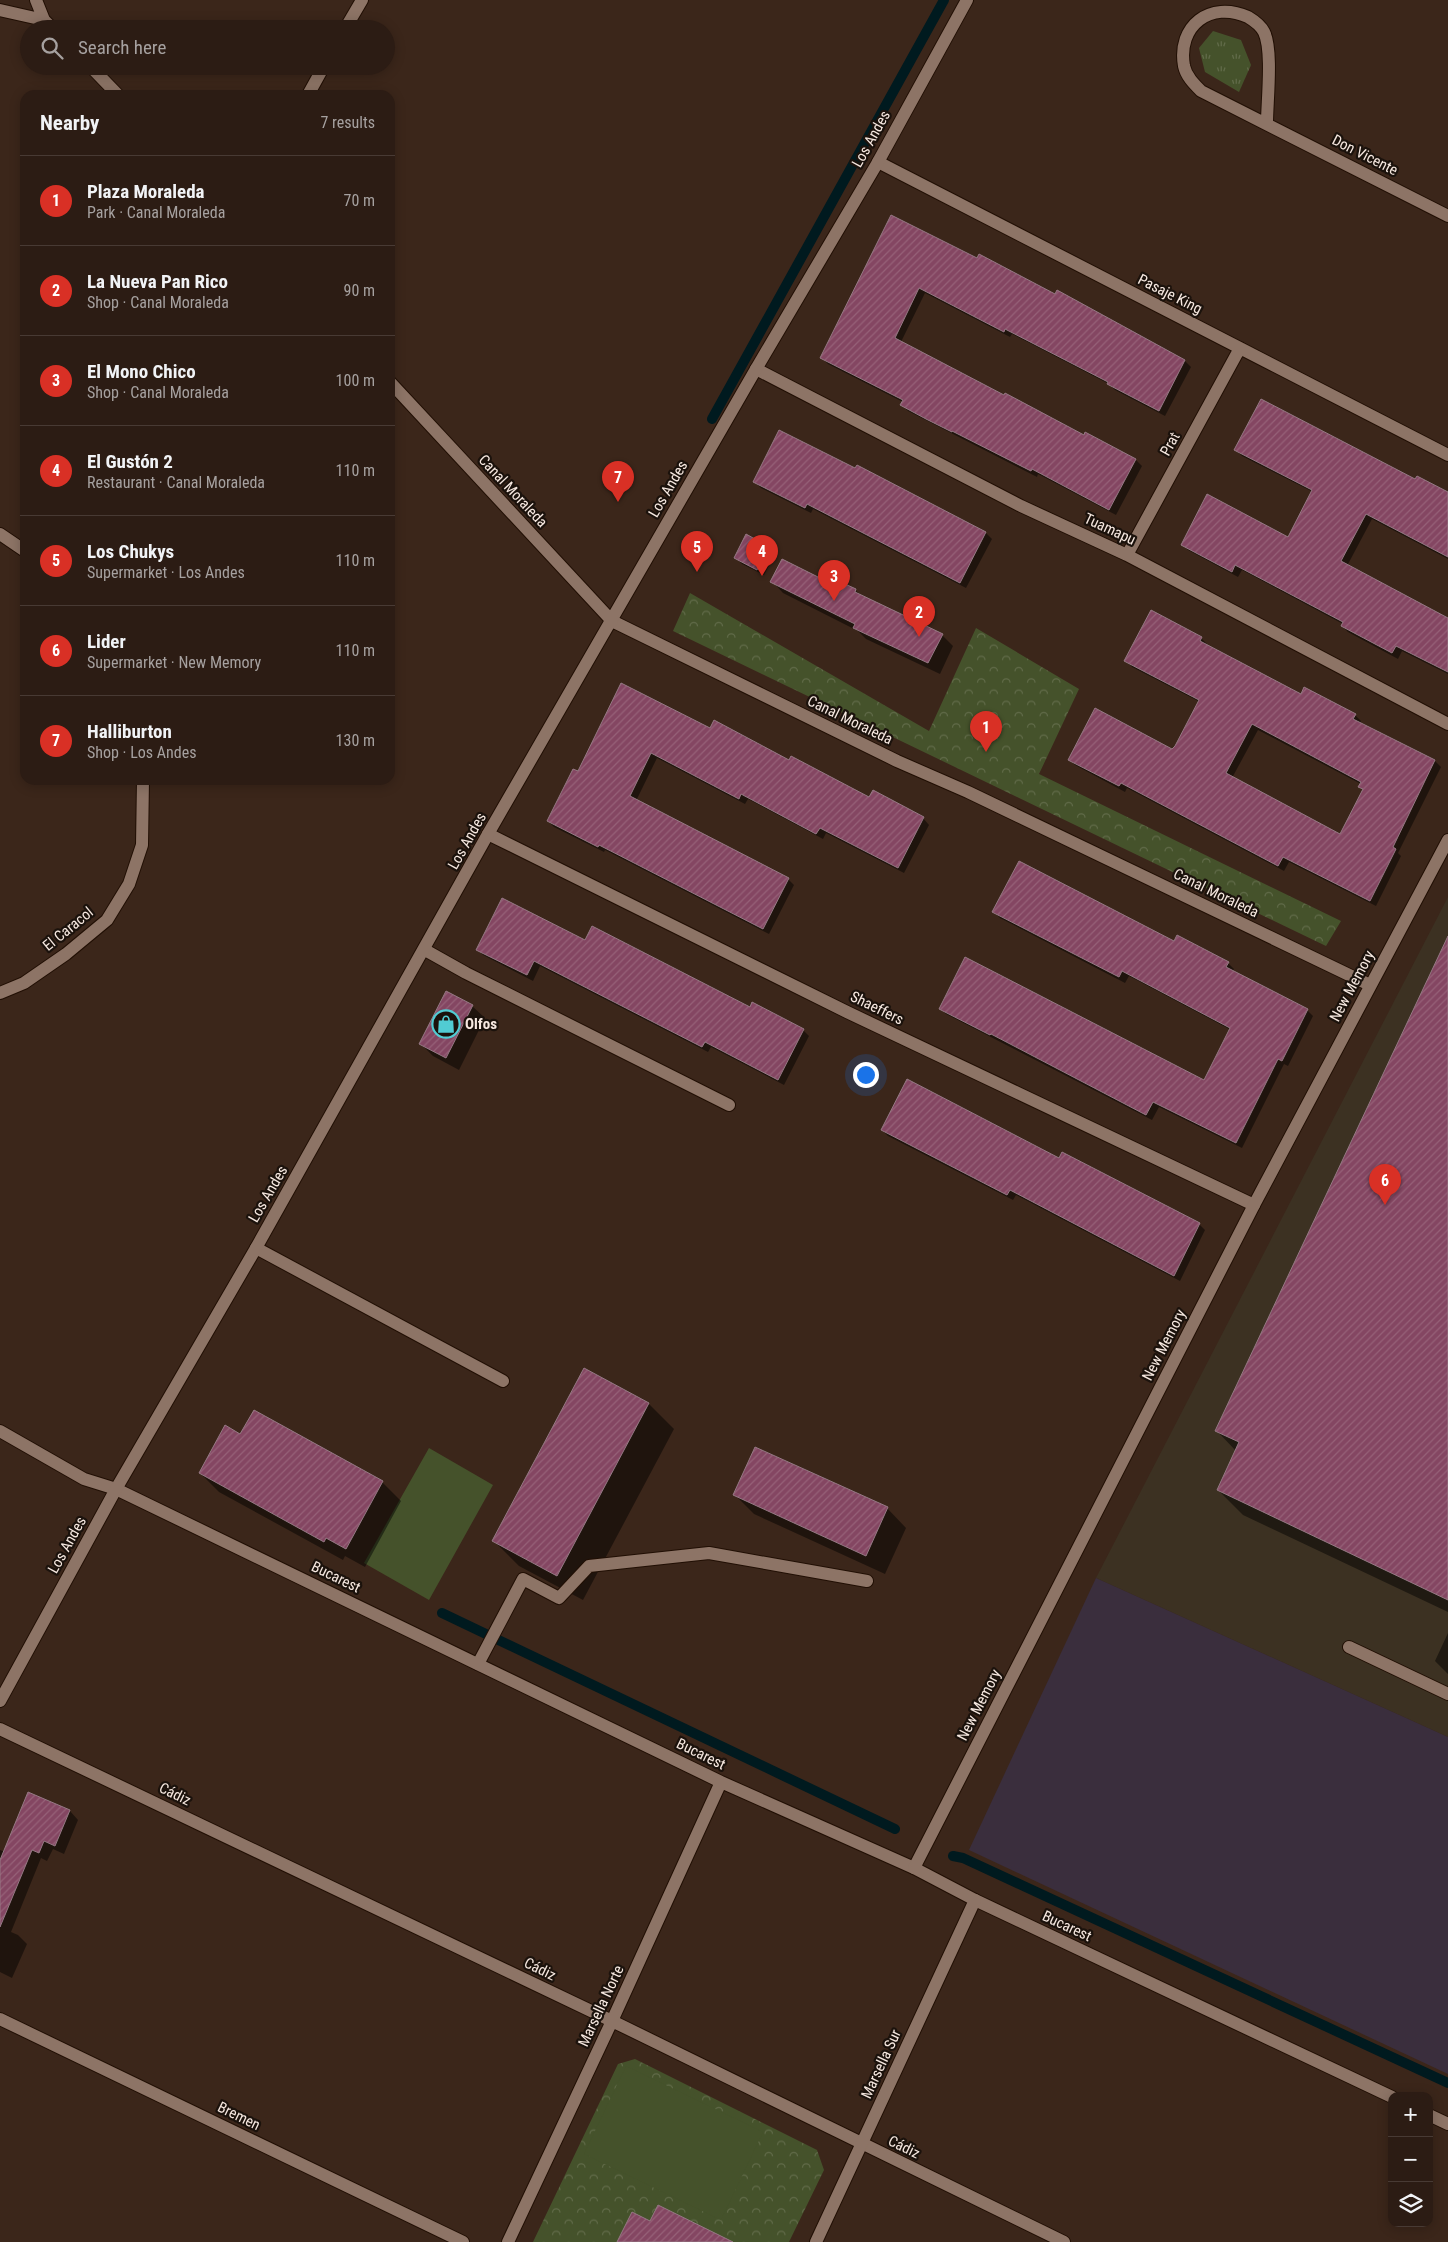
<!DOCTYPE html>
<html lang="en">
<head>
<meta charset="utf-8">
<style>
  :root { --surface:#2c1c14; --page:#34251d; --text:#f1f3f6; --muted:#a6a1a0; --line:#483a34; --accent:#d93025 }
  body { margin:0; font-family:"Roboto Condensed",sans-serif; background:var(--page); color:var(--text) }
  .controls { position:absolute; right:15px; bottom:15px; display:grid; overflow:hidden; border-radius:10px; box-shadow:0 2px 12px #0003 }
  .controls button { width:45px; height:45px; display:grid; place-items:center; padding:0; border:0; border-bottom:1px solid var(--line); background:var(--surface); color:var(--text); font:25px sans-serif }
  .you { position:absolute; left:865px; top:1074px; width:18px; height:18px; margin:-12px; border:4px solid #fff; border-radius:50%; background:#1a73e8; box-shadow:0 0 0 8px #1a73e833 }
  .badge { display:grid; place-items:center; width:32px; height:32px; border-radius:50%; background:var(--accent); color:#fff; font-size:16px; font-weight:700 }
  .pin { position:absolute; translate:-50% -41px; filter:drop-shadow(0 1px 2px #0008) }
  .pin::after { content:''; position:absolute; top:26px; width:18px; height:15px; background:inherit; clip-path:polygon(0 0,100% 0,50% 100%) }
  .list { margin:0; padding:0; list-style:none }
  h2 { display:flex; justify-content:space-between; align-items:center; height:65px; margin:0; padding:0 20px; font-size:21px }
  h2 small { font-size:16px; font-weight:400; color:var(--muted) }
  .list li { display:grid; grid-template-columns:32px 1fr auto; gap:15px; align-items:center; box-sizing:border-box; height:90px; padding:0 20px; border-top:1px solid var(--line) }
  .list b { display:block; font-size:19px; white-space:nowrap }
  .list p { margin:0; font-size:16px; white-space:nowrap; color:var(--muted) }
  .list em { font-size:16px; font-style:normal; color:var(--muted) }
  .icon { flex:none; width:28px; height:28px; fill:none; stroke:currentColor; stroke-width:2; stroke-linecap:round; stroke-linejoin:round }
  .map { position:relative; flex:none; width:1448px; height:2242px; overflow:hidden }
  .search { position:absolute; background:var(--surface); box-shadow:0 2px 12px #0003; left:20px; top:20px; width:375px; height:55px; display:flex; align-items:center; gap:12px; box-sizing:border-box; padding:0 18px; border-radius:28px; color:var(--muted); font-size:19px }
  .panel { position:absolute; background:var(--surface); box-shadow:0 2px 12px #0003; left:20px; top:90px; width:375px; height:695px; border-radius:15px }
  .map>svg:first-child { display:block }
  .commercial { fill:#3c3122 }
  .industrial { fill:#3a2e3d }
  .grass { fill:url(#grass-tufts) }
  .forest { fill:url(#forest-crowns) }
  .pitch { fill:#45522b }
  .shadow { fill:#0007; fill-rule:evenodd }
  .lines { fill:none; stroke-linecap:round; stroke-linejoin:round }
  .stream { stroke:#001a1f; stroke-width:10 }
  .building { fill:url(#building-hatch); stroke:#957984; fill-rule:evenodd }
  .service-casing { stroke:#210f04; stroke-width:14 }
  .minor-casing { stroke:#210f04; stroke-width:14 }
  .tertiary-casing { stroke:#210f04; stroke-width:14 }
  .service { stroke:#8d7466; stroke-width:12 }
  .minor { stroke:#8d7466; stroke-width:12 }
  .tertiary { stroke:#8d7466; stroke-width:12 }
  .labels { text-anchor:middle; stroke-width:4.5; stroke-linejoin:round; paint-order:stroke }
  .street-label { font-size:15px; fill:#f7e9e1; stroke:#1b120c }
  .poi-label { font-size:15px; font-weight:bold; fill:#f7e9e1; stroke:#1b120c; text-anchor:start }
</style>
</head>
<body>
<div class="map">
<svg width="1448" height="2242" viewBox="0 0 1448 2242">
  <defs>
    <pattern id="grass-tufts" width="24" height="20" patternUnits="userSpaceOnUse" patternTransform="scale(1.25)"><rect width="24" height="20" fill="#45522b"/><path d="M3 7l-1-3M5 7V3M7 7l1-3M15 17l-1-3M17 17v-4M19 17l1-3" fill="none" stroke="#616b49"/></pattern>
    <pattern id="forest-crowns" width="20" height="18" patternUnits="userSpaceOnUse" patternTransform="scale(1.25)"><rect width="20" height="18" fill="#45522b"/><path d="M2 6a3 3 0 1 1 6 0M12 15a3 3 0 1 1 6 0" fill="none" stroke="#616b49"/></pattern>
    <pattern id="building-hatch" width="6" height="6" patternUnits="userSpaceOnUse" patternTransform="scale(1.25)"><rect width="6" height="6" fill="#844662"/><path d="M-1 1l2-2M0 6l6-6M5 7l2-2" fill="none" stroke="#966178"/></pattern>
  </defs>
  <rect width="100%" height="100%" fill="#3b261a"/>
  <!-- commercial -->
  <path class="commercial" d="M 1448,897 L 1448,1737 L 1096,1578 Z"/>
  <!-- industrial -->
  <path class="industrial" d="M 1096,1578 L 1448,1737 L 1448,2074 L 969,1850 Z"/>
  <!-- grass -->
  <path class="grass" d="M 1213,31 L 1241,40 L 1251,65 L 1239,92 L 1205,72 L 1199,48 Z"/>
  <!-- forest -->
  <path class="forest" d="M 690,593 L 929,731 L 976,628 L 1079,689 L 1039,774 L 1341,921 L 1326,946 L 673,631 Z
    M 635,2059 L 817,2150 L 824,2170 L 789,2242 L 533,2242 L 618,2064 Z"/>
  <!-- pitch -->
  <path class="pitch" d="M 429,1448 L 493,1485 L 429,1600 L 364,1563 Z
    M 626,2066 L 763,2132 L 721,2220 L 584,2154 Z"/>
  <!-- shadow -->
  <path class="shadow" d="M 892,216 L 1055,296 L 1057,292 L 1185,361 L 1191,367 L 1165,416 L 1115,390 L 1109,384 L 1012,334 L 1010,337 L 925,293 L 901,342 L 1084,436 L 1085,434 L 1136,460 L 1142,466 L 1116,515 L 1038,474 L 1037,477 L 908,411 L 902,405 L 903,402 L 828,364 L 822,358 Z
    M 1236,450 L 1416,481 L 1448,493 L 1448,559 L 1372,519 L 1347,566 L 1448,620 L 1448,674 L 1402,651 L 1398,659 L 1348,632 L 1342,626 L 1343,624 L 1242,570 L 1238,577 L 1188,550 L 1182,544 L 1289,539 L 1313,492 L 1242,456 Z
    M 857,466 L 986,533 L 992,539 L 966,588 L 813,509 L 811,513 L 761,488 L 755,482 L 855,470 Z
    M 747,536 L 769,548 L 775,554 L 764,575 L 742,564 L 736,558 Z
    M 821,580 L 855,590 L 863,597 L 942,635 L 953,646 L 940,674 L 866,639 L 858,631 L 783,593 L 772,581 Z
    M 1201,638 L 1207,644 L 1206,646 L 1301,696 L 1355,715 L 1361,721 L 1360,723 L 1435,761 L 1441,767 L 1398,853 L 1401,856 L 1376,906 L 1289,862 L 1284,871 L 1127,788 L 1125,792 L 1075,765 L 1069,759 L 1173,751 L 1200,702 L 1132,667 L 1126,660 ZM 1258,730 L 1361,784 L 1360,786 L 1364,790 L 1340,835 L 1232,778 Z
    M 711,730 L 790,762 L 870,798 L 923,818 L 929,825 L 904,873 L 826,833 L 823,839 L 748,799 L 745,804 L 657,758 L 636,801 L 788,879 L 794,885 L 769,934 L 605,850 L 604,852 L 554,827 L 548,821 L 578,773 Z
    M 994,912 L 1175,943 L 1228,963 L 1234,969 L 1232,972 L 1307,1010 L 1313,1016 L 1288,1066 L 1284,1064 L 1242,1148 L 1159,1107 L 1152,1120 L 946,1014 L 940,1008 L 1204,1082 L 1231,1030 L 1129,976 L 1125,983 L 1000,918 Z
    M 585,941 L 803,1030 L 809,1036 L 784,1085 L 711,1047 L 708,1052 L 540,966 L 533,981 L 483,955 L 477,949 Z
    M 1448,979 L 1448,1612 L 1243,1515 L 1218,1490 L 1236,1451 L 1217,1431 Z
    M 472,1006 L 485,1018 L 459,1070 L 433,1056 L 420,1043 Z
    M 882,1130 L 1059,1160 L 1199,1224 L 1205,1230 L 1180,1281 L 1016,1195 L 1013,1200 L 888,1136 Z
    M 649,1404 L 674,1429 L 583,1600 L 519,1566 L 494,1541 Z
    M 241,1436 L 382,1482 L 401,1501 L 365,1567 L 345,1556 L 343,1560 L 219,1492 L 200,1473 Z
    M 756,1448 L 887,1508 L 906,1528 L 885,1574 L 754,1514 L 735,1495 Z
    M 1448,1633 L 1448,1674 L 1435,1661 Z
    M 29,1794 L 70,1811 L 78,1820 L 64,1854 L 53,1849 L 47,1861 L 41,1858 L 11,1932 L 18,1935 L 27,1944 L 12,1978 L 0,1972 L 0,1850 L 5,1852 Z"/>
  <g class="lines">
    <!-- stream -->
    <path class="stream" d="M 712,419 L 944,0
      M 442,1613 L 895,1829
      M 953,1856 L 963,1858 L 1448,2083"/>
  </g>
  <!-- building -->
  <path class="building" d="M 891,215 L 977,258 L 979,254 L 1055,294 L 1057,290 L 1185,360 L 1159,411 L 1107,384 L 1108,382 L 1005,329 L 1004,332 L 919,288 L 895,338 L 1004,395 L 1005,393 L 1084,435 L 1085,432 L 1136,459 L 1109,510 L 1032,469 L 1031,471 L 952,431 L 952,432 L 926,419 L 900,405 L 903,400 L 820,358 Z
    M 1261,399 L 1415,479 L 1417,476 L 1448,492 L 1448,557 L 1366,514 L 1341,561 L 1448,618 L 1448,672 L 1396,646 L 1392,653 L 1341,626 L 1343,622 L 1235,565 L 1232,572 L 1181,545 L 1207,494 L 1288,537 L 1312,490 L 1234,450 Z
    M 779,430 L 855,468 L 857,465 L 986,532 L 960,583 L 807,504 L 805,508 L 753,482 Z
    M 746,534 L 769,547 L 757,570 L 734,558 Z
    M 782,559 L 820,578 L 823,574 L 856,589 L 855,592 L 943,634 L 928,663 L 853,628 L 855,624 L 770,582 Z
    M 1151,610 L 1202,637 L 1200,641 L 1301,694 L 1304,687 L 1356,714 L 1353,719 L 1435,760 L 1393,847 L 1396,849 L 1370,901 L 1283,857 L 1278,866 L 1121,783 L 1119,786 L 1068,760 L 1095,708 L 1172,749 L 1175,746 L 1199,700 L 1124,661 ZM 1252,724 L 1361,782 L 1358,787 L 1363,789 L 1340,834 L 1226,773 Z
    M 621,683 L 710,728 L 714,720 L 789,760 L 791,756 L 869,797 L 873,790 L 924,817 L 898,868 L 820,828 L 816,834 L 741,794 L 739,799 L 651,753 L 630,796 L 789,878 L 763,929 L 599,845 L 598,847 L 547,821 L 573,769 L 578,771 Z
    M 1019,861 L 1174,941 L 1177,935 L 1229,962 L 1226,967 L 1308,1009 L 1282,1061 L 1278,1059 L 1236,1143 L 1153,1102 L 1146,1115 L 991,1034 L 990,1035 L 939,1009 L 965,957 L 1204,1080 L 1230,1028 L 1122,971 L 1119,977 L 992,912 Z
    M 502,898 L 585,940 L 592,926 L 750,1007 L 752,1002 L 804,1029 L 778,1080 L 705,1042 L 702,1047 L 534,961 L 527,975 L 476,950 Z
    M 1448,936 L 1448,1600 L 1217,1490 L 1239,1442 L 1215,1431 Z
    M 446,991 L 473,1005 L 446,1058 L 419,1044 Z
    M 907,1079 L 1059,1158 L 1062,1152 L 1200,1223 L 1174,1276 L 1010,1190 L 1007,1195 L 881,1130 Z
    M 584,1368 L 649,1403 L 557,1576 L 492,1541 Z
    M 254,1410 L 383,1481 L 346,1549 L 326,1538 L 324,1542 L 199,1473 L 225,1425 L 240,1434 Z
    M 755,1447 L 888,1507 L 866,1556 L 733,1495 Z
    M 28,1792 L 70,1810 L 55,1846 L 44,1841 L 39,1853 L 32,1850 L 0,1927 L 0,1860 Z
    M 658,2205 L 733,2242 L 617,2242 L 632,2212 L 650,2221 Z"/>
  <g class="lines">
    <!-- service casing -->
    <g class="service-casing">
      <path id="service" d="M 425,950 L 466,973 L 729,1105
        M 256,1248 L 503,1381
        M 1349,1647 L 1448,1694
        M 478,1664 L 523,1579 L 559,1598 L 589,1566 L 709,1553 L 867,1581"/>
    </g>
    <!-- minor casing -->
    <g class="minor-casing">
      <path id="minor" d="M 36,0 L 44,20 L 53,29
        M 0,10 L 44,20
        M 90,66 L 118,95
        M 1267,123 C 1267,102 1273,50 1264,32 C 1261,26 1253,20 1248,17 C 1210,0 1177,26 1184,66 C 1186,76 1194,84 1201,91 L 1448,216
        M 878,162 L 1448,455
        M 756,369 L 1021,506 L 1127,555 L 1448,724
        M 0,534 L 25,551
        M 1127,555 L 1240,348
        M 612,621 L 897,761 L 968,792 L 1370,985
        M 488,834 L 847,1012 L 1254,1205
        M 0,993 L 24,983 L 66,954 L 107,920 L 129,884 L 142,845 L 143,780
        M 0,1431 L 84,1479 L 116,1489 L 721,1782 L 914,1868
        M 0,1729 L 612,2021 L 1064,2242
        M 975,1900 L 1392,2097
        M 0,2019 L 463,2242
        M 1429,2115 L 1448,2124
        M 508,2242 L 612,2021 L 721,1782"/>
    </g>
    <!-- tertiary casing -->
    <g class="tertiary-casing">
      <path id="tertiary" d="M 345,29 L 362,0
        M 308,95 L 324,66
        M 390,382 L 612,621
        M 0,1701 L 116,1489 L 256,1248 L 488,834 L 756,369 L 878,162 L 967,0
        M 816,2242 L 975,1900 L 914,1868 L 1254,1205 L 1448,840"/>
    </g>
    <!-- service -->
    <use href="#service" class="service"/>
    <!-- minor -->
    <use href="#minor" class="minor"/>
    <!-- tertiary -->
    <use href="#tertiary" class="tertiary"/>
  </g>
  <!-- icons -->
  <defs>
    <g id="shop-ring" transform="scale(1.4375)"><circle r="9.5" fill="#1b120c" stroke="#51ccd3" stroke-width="1.5"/><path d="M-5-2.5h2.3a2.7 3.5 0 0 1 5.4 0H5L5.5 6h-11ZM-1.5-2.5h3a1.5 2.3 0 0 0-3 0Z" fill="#51ccd3"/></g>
  </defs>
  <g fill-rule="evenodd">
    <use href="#shop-ring" x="446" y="1024"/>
  </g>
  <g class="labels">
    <!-- street labels -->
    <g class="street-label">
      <text transform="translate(871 139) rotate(-61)" y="5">Los Andes</text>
      <text transform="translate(1365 155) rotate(27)" y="5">Don Vicente</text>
      <text transform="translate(1170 294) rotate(27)" y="5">Pasaje King</text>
      <text transform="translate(1170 444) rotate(-61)" y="5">Prat</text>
      <text transform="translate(668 489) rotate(-60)" y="5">Los Andes</text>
      <text transform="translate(513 491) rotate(47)" y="5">Canal Moraleda</text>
      <text transform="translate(1110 529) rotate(25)" y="5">Tuamapu</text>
      <text transform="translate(850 720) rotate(26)" y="5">Canal Moraleda</text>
      <text transform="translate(467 841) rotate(-61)" y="5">Los Andes</text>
      <text transform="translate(1216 893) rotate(26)" y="5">Canal Moraleda</text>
      <text transform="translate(68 929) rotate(-39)" y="5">El Caracol</text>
      <text transform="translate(1352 986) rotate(-62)" y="5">New Memory</text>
      <text transform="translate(877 1008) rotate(26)" y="5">Shaeffers</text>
      <text transform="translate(268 1194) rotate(-60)" y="5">Los Andes</text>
      <text transform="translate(1164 1345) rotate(-63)" y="5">New Memory</text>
      <text transform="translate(67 1545) rotate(-61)" y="5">Los Andes</text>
      <text transform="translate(336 1577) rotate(26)" y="5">Bucarest</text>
      <text transform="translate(979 1705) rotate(-63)" y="5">New Memory</text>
      <text transform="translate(701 1754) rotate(26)" y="5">Bucarest</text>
      <text transform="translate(175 1794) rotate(26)" y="5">Cádiz</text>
      <text transform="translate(1067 1926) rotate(25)" y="5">Bucarest</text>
      <text transform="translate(540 1969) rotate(26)" y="5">Cádiz</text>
      <text transform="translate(601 2006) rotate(-65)" y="5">Marsella Norte</text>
      <text transform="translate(881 2064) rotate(-65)" y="5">Marsella Sur</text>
      <text transform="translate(239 2116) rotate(26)" y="5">Bremen</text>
      <text transform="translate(904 2147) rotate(26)" y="5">Cádiz</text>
    </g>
    <!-- poi labels -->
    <g class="poi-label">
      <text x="465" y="1029">Olfos</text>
    </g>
  </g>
</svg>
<div class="controls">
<button>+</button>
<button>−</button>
<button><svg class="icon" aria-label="layers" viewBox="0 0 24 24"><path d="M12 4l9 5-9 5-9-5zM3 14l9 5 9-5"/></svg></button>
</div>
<div class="you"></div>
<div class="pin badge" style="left:986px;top:752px">1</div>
<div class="pin badge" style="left:919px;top:637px">2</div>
<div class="pin badge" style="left:834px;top:601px">3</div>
<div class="pin badge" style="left:762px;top:576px">4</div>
<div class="pin badge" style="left:697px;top:572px">5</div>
<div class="pin badge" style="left:1385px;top:1205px">6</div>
<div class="pin badge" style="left:618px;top:502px">7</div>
<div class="search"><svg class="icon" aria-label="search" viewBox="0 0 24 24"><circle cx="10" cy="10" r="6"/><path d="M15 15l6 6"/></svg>Search here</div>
<section class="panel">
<h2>Nearby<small>7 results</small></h2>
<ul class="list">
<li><span class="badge">1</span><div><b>Plaza Moraleda</b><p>Park · Canal Moraleda</p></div><em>70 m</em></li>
<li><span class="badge">2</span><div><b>La Nueva Pan Rico</b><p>Shop · Canal Moraleda</p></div><em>90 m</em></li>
<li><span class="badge">3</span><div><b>El Mono Chico</b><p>Shop · Canal Moraleda</p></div><em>100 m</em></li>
<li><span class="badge">4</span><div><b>El Gustón 2</b><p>Restaurant · Canal Moraleda</p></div><em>110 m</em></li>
<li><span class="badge">5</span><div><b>Los Chukys</b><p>Supermarket · Los Andes</p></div><em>110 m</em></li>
<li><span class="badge">6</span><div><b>Lider</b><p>Supermarket · New Memory</p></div><em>110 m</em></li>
<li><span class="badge">7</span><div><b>Halliburton</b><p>Shop · Los Andes</p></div><em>130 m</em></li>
</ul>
</section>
</div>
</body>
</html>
